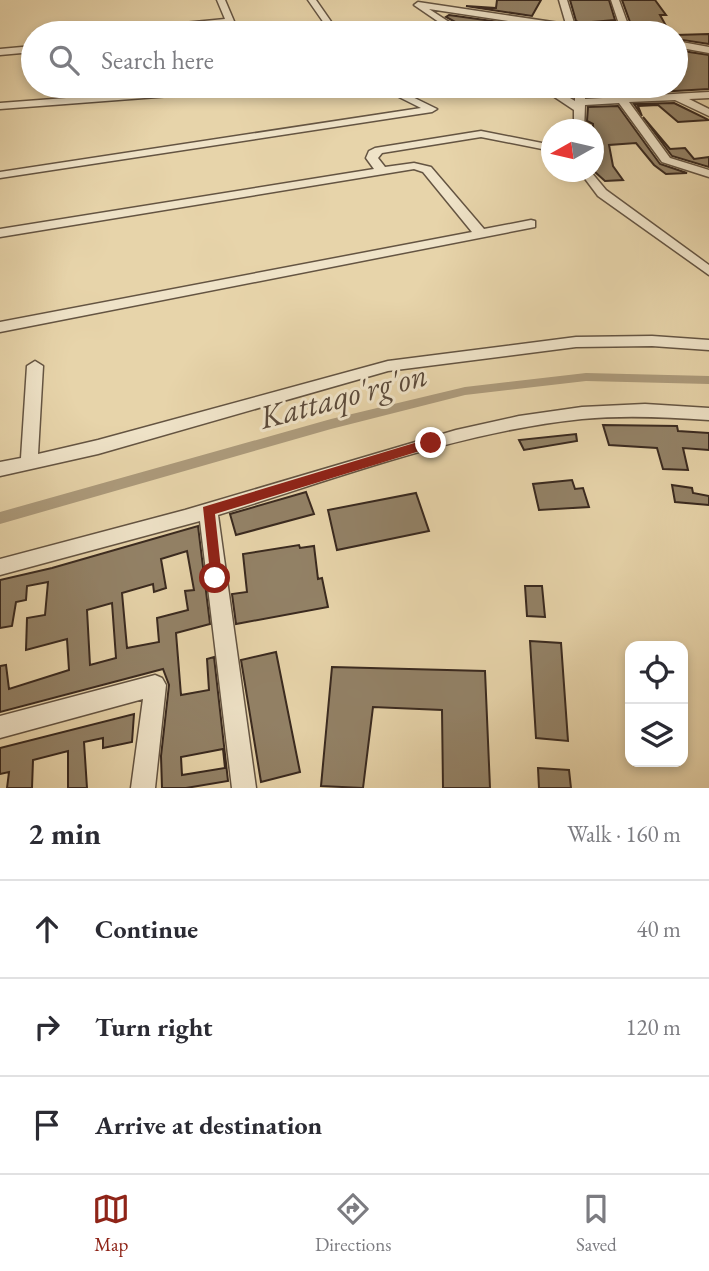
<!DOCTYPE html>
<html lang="en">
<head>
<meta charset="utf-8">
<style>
  :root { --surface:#fff; --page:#f7f7f7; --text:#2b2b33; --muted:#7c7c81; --line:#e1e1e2; --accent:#8f2418 }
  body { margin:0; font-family:"EB Garamond",serif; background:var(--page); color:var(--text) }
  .controls { position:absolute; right:21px; bottom:21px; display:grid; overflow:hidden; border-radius:14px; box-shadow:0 4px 10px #0003 }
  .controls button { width:63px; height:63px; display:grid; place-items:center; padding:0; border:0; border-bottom:2px solid var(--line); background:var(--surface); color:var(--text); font:35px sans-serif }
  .compass { position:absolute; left:541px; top:119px; width:63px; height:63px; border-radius:50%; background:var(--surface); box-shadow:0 4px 10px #0003; rotate:262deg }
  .stop { position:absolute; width:21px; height:21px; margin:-16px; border:5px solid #8f2418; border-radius:50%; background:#fff }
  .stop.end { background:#8f2418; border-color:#fff; box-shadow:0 2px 7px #0008 }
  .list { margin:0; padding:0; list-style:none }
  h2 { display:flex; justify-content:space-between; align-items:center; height:91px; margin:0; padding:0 28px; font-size:30px }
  h2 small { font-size:23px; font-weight:400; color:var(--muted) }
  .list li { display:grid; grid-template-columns:46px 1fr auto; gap:21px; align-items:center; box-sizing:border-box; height:98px; padding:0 28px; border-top:2px solid var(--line) }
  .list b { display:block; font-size:26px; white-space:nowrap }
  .list em { font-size:23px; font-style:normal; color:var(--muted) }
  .icon { flex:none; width:38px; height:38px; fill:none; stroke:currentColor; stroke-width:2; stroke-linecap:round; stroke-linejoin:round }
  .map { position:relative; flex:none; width:709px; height:788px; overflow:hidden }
  .search { position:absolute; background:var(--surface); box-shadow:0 4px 10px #0003; left:21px; right:21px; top:21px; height:77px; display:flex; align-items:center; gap:18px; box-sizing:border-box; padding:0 24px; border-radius:38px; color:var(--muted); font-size:26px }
  .sheet { height:385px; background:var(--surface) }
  nav { display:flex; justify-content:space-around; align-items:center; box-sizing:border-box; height:98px; border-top:2px solid var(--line); background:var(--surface); font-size:19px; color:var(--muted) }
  nav a { display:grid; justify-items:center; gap:4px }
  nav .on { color:var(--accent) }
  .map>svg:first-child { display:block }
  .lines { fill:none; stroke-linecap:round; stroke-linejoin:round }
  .canal { fill:#ac9a7b; fill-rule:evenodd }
  .building { fill:#938267; stroke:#39291f; stroke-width:2; fill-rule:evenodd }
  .minor-casing { stroke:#645442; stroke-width:3 }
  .minor { fill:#efe3c8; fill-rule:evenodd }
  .route { fill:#8f2418 }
  .labels { text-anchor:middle; stroke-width:6; stroke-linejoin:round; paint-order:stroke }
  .water-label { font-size:33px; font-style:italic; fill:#5c4b3b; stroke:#efe3c8 }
</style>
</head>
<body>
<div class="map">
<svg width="709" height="788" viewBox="0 0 709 788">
  <rect width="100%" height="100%" fill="#e7d4aa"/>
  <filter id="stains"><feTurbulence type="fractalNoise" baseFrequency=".00286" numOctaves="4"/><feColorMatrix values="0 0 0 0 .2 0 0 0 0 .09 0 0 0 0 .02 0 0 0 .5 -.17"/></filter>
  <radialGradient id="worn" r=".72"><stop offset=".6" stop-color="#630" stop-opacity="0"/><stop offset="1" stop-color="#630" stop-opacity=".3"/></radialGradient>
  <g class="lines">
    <!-- canal -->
    <path class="canal" d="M 586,373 L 709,376 L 709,384 L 586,381 L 465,395 L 331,429 L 0,524 L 0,512 L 331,419 L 465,387 Z"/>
  </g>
  <!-- building -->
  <path class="building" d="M 497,0 L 541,0 L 532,16 L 466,6 L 496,8 Z
    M 570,0 L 609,0 L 615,20 L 580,23 L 576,21 Z
    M 622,0 L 655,0 L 666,15 L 660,15 L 670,33 L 634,33 Z
    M 449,15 L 527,26 L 528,29 L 508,26 L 507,30 L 468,29 L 446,17 Z
    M 709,34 L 709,44 L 676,39 L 676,35 Z
    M 676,50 L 709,55 L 709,89 L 589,96 L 590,86 L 676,86 Z
    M 674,103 L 709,120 L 678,122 L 658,105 L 638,106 L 642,116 L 634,104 Z
    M 618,106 L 660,164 L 687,173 L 666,174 L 654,165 L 636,143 L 609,145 L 613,166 L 623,180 L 605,181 L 595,172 L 593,124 L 587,121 L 588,107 Z
    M 643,117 L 670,149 L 685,148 L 694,159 L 709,157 L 709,167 L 672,156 Z
    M 603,425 L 677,426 L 678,431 L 709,433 L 709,450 L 683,448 L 688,470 L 663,469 L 657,448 L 609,445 Z
    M 576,434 L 577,441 L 524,450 L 519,440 Z
    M 572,480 L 575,489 L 583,488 L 589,507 L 539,510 L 533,484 Z
    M 672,485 L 692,488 L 693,493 L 709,496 L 709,505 L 675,502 Z
    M 306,492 L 314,514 L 236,535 L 230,514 Z
    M 416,493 L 429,531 L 337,550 L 328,510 Z
    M 198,526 L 210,624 L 176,633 L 181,695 L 209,690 L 207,659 L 214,657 L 228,781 L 186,788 L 162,788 L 161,756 L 169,685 L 163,669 L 0,712 L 0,666 L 6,665 L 9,689 L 69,670 L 67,639 L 26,650 L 27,618 L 45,615 L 48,582 L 27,586 L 26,600 L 16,602 L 12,626 L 0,628 L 0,580 L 52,568 ZM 187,551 L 194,590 L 185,591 L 188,610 L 157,618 L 159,642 L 127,648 L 122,593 L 153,584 L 154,592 L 166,588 L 161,559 ZM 112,603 L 116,658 L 90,665 L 87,610 ZM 223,749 L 225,768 L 182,775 L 181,757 Z
    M 299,545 L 300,548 L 314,546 L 318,579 L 322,578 L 328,607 L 236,624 L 232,594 L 247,592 L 243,554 Z
    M 525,586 L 542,586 L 545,617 L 527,616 Z
    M 530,641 L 561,643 L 568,741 L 536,738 Z
    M 276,652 L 300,772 L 261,782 L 241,660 Z
    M 332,667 L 485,671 L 490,788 L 443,788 L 442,710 L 373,707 L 363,788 L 321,786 Z
    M 134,714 L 132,742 L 103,748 L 103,738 L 84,742 L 87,788 L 68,788 L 68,751 L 33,760 L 32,788 L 7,788 L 9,772 L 0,774 L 0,748 Z
    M 538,768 L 569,770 L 571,788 L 539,788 Z"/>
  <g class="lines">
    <!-- minor casing -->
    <g class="minor-casing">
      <path id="minor" d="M 217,0 L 225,0 L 239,33 L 231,33 L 227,24 L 136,33 L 107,33 L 112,30 L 225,19 Z
        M 308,0 L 316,0 L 339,33 L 331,33 Z
        M 559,0 L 567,0 L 575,26 L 610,33 L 569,33 L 568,30 L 429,9 L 466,33 L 455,33 L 414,5 L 418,2 L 566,24 Z
        M 611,0 L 619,0 L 631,33 L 622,33 Z
        M 676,41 L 709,47 L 709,53 L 676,47 Z
        M 33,46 L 33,52 L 0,55 L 0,49 Z
        M 225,86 L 266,86 L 261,89 L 0,109 L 0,103 Z
        M 377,86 L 390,86 L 437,109 L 432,112 L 0,178 L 0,172 L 421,108 Z
        M 538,86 L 550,86 L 575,101 L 575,86 L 585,86 L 585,99 L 709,92 L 709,98 L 689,99 L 709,109 L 709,116 L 675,100 L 629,102 L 670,158 L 709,170 L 709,177 L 662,162 L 619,103 L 585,105 L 584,130 L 574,130 L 574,110 Z
        M 481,131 L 552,145 L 552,151 L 481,137 L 382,153 L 378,158 L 385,167 L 414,163 L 431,167 L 484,229 L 531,220 L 535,221 L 535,227 L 0,332 L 0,322 L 472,232 L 423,172 L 414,169 L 0,237 L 0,229 L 374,169 L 366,158 L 369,151 L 375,148 Z
        M 580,172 L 591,172 L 606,190 L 709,265 L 709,275 L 598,196 Z
        M 652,336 L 709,340 L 709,350 L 652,346 L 576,347 L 388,371 L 98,454 L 0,476 L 0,462 L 21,458 L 27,366 L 35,361 L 43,366 L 38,454 L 98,440 L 388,361 L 576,337 Z
        M 645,404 L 709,408 L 709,420 C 666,417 624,415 582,419 C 457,432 337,478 218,515 L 256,788 L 232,788 L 200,521 L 0,575 L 0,559 L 185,510 L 456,430 L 519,416 L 582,407 Z
        M 155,675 L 162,678 L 166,685 L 155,788 L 131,788 L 143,699 L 0,738 L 0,716 Z"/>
    </g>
    <!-- minor -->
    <use href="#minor" class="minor"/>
  </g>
  <!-- route -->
  <path class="route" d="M 431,438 L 436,439 L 436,446 L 215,514 L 222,578 L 215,584 L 211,582 L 203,507 Z"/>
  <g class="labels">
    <!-- water labels -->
    <g class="water-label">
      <text transform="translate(343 395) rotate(-15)" y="12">Kattaqo'rg'on</text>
    </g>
  </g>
  <rect width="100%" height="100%" filter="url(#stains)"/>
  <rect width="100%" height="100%" fill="url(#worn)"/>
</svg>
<div class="controls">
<button><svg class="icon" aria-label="locate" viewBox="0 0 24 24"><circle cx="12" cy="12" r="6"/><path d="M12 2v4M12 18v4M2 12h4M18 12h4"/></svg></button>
<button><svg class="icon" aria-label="layers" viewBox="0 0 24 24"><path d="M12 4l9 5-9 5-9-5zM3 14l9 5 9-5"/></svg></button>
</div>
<svg class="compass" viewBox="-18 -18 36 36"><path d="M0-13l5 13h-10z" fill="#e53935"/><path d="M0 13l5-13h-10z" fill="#7c7c81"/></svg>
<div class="stop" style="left:215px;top:578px"></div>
<div class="stop end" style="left:431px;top:443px"></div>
<div class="search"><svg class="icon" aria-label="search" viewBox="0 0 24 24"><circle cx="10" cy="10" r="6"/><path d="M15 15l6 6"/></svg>Search here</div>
</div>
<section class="sheet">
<h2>2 min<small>Walk · 160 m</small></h2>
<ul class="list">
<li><svg class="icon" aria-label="ahead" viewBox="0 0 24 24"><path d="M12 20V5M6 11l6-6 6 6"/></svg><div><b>Continue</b></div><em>40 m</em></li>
<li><svg class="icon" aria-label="right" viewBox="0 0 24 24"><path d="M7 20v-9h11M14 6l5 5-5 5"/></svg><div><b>Turn right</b></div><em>120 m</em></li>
<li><svg class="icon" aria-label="arrive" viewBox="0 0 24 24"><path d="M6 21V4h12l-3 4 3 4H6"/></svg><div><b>Arrive at destination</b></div></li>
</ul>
</section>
<nav>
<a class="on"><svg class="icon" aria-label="map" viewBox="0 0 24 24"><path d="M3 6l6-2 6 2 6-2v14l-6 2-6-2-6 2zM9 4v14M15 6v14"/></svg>Map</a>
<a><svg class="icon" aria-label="directions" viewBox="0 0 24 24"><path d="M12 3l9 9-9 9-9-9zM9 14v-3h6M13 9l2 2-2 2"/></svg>Directions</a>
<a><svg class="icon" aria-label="saved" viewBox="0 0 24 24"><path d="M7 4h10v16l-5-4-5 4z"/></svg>Saved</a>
</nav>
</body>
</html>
